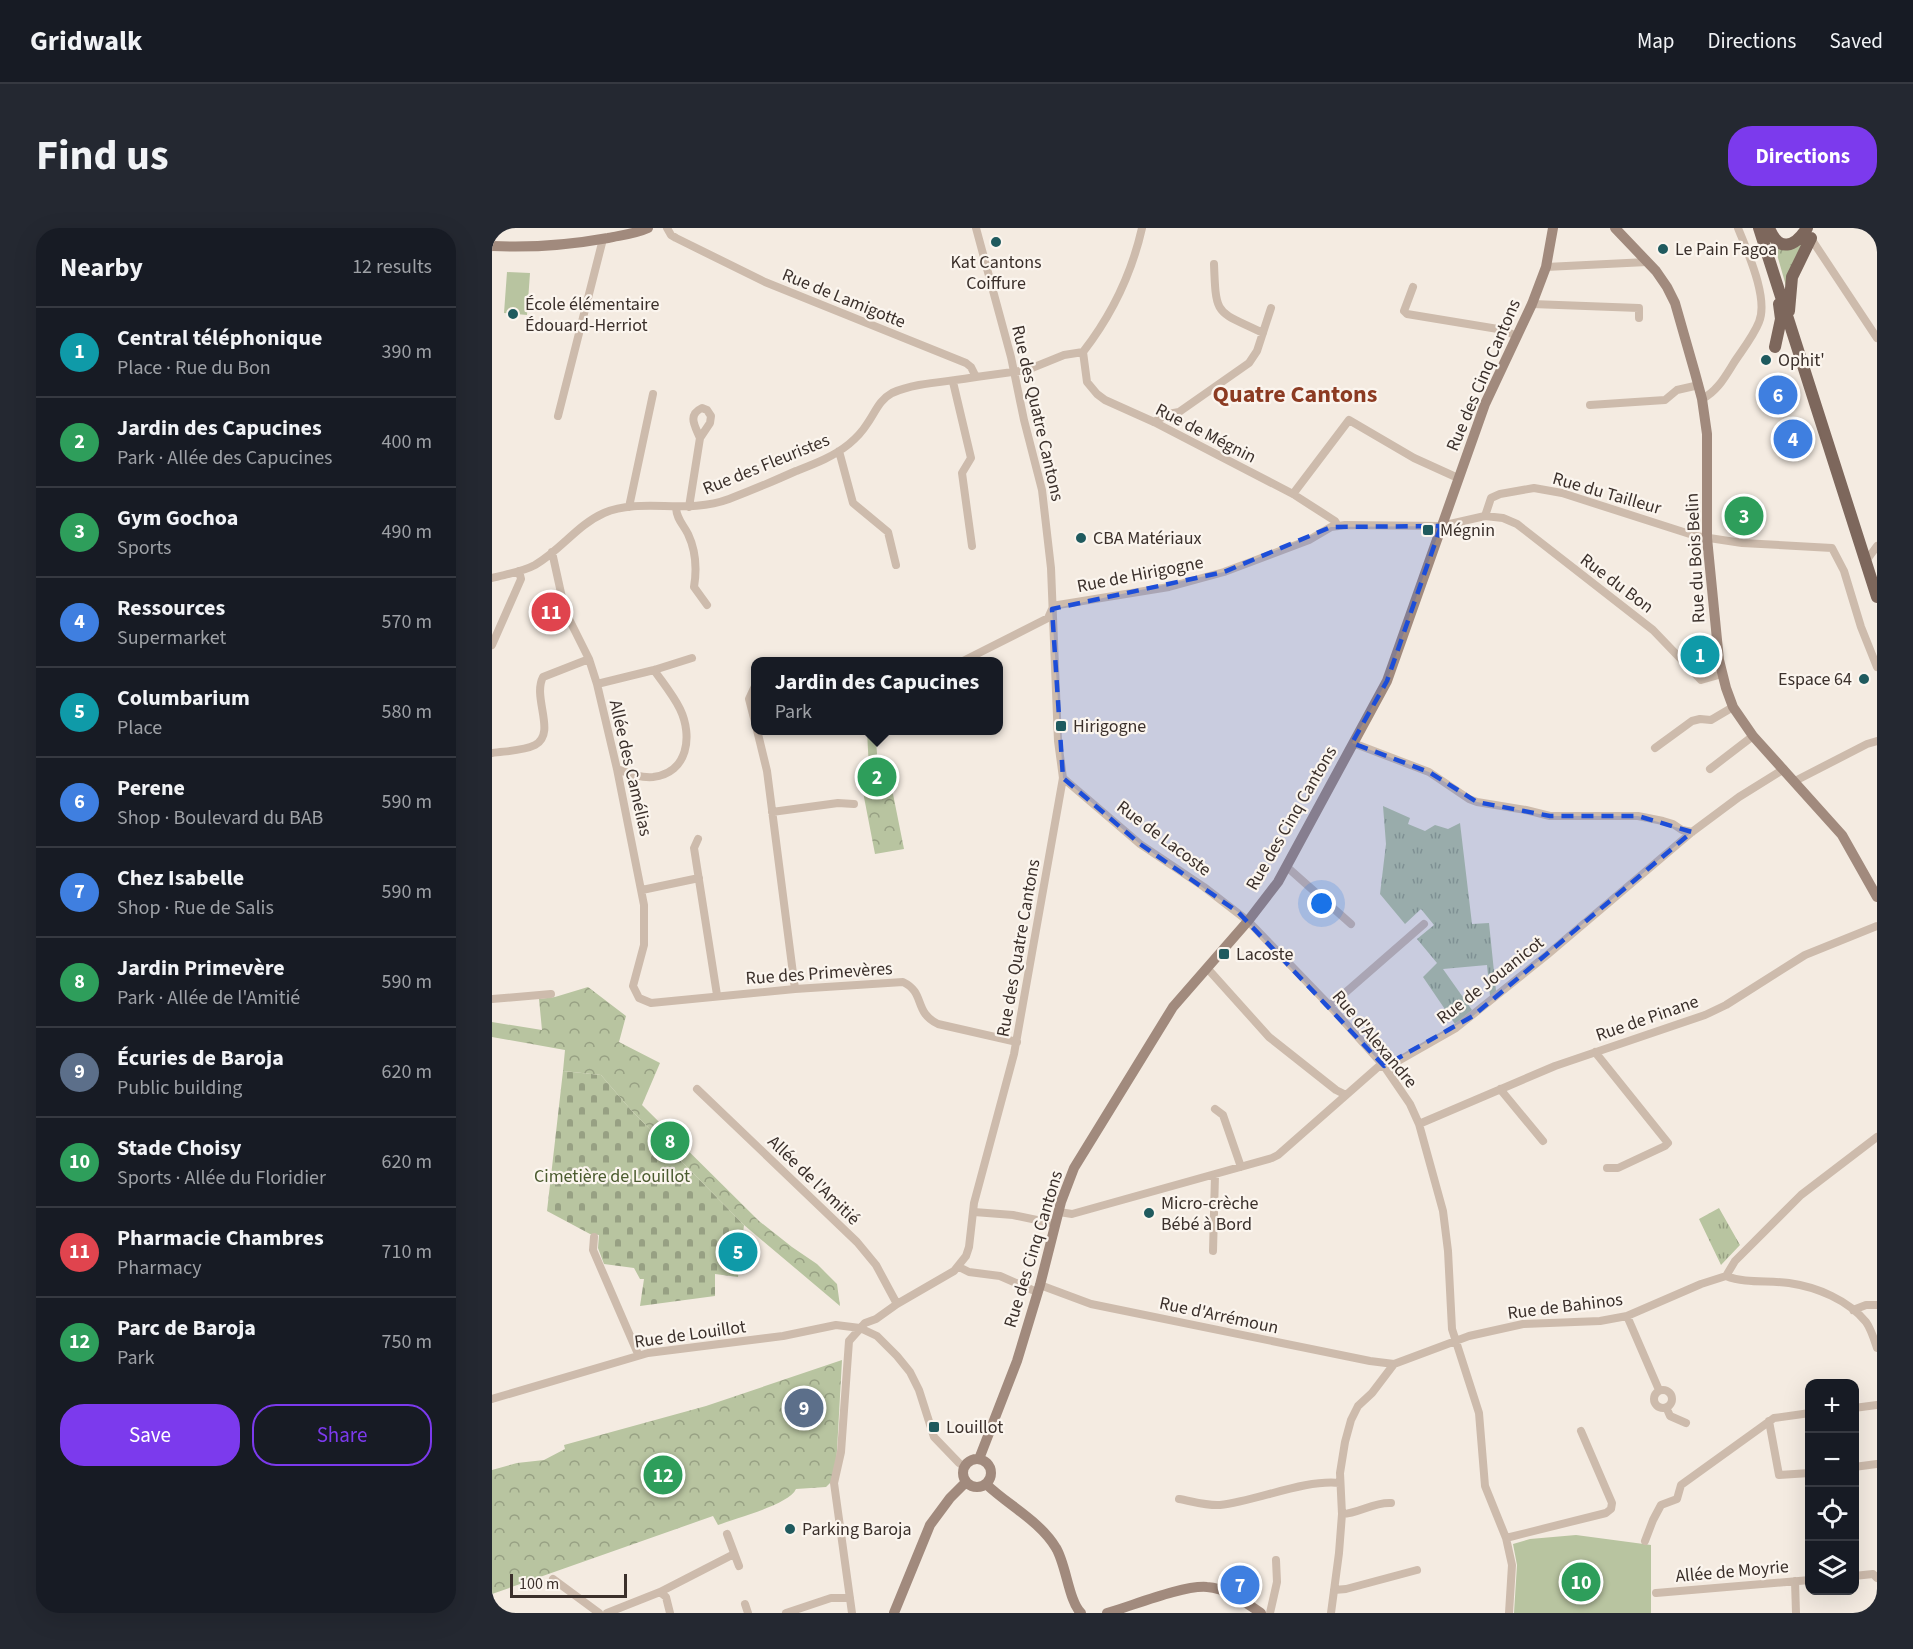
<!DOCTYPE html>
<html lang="en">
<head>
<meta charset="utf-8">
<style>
  :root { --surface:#171b24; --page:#242831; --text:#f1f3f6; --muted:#9ea1a6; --line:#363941; --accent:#7c3aed }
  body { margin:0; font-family:"Source Sans 3",sans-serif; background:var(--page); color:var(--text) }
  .controls { position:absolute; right:18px; bottom:18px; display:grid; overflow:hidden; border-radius:12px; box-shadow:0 6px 24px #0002 }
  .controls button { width:54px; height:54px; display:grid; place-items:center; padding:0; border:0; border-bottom:2px solid var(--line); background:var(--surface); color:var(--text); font:30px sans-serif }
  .scale { position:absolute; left:18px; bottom:15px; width:117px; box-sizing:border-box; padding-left:6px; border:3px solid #3b302b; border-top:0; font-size:16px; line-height:21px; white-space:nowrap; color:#3b302b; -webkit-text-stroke:4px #fbf5ee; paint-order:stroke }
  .you { position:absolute; left:830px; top:676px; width:21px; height:21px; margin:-15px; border:4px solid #fff; border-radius:50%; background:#1a73e8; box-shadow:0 0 0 9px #1a73e833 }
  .badge { display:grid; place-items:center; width:39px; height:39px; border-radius:50%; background:var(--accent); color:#fff; font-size:20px; font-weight:700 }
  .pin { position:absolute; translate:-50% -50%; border:3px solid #fff; box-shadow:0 2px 6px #0006 }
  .popup { position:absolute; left:259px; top:429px; width:252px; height:78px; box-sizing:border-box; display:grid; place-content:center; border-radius:12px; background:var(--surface); filter:drop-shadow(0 2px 4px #0005); font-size:20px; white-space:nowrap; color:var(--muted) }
  .popup b { font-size:22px; color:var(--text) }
  .popup::after { content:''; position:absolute; left:50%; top:100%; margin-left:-12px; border:12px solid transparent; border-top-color:var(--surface) }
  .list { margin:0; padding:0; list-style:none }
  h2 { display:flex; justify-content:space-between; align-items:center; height:78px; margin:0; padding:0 24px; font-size:26px }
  h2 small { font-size:20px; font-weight:400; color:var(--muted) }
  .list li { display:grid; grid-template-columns:39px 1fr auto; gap:18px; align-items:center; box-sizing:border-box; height:90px; padding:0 24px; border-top:2px solid var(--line) }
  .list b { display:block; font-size:22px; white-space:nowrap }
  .list p { margin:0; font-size:20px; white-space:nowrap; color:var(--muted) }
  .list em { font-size:20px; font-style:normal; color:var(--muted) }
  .actions { display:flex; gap:12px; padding:18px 24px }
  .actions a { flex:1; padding:14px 0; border:2px solid var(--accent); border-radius:24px; text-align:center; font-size:21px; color:var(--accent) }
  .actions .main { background:var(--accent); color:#fff }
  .icon { flex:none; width:33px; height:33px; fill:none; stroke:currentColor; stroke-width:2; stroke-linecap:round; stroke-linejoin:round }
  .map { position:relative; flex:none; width:1385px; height:1385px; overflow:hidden; border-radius:24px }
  header { display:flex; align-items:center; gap:36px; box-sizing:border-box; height:84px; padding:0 30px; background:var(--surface); border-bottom:2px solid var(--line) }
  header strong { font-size:28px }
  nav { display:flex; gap:33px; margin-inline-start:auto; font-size:21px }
  .intro { display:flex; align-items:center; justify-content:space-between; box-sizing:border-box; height:144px; padding:0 36px }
  h1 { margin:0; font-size:42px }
  .button { padding:15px 27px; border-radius:24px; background:var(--accent); color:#fff; font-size:21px; font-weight:700 }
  main { display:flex; gap:36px; padding:0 36px }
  aside { flex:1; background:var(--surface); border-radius:24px; box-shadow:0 6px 24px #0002 }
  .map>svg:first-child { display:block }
  .grass { fill:url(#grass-tufts) }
  .cemetery { fill:url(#cemetery-stones) }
  .park { fill:url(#park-crowns) }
  .garden { fill:#b8c4a0 }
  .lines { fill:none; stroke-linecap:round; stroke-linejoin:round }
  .street { stroke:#cdbbac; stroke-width:8 }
  .secondary { stroke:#a18a7d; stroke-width:10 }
  .primary { stroke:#7d675c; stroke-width:12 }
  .marked { fill:#1d4ed8; fill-opacity:0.2; stroke:#1d4ed8; stroke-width:4.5; stroke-dasharray:12 8; stroke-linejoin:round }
  .poi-dot { fill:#1f5a5e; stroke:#fbf5ee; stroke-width:2 }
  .labels { text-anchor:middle; stroke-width:4.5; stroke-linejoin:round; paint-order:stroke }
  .poi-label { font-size:18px; fill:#3b302b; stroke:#fbf5ee; text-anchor:start }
  .street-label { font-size:18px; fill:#3b302b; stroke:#fbf5ee }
  .park-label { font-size:18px; fill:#4a5a2e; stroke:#fbf5ee }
  .district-label { font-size:24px; font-weight:bold; fill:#8c3b22; stroke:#fbf5ee }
</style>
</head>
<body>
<header>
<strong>Gridwalk</strong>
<nav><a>Map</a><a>Directions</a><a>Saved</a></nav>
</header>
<div class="intro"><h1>Find us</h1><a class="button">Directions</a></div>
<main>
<aside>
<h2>Nearby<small>12 results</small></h2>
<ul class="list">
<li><span class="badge" style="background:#0f9aa8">1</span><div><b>Central téléphonique</b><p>Place · Rue du Bon</p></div><em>390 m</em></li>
<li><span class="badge" style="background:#2e9e5b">2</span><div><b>Jardin des Capucines</b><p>Park · Allée des Capucines</p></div><em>400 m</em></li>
<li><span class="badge" style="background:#2e9e5b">3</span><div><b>Gym Gochoa</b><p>Sports</p></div><em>490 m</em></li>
<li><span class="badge" style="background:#3f7fe0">4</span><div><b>Ressources</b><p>Supermarket</p></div><em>570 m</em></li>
<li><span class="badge" style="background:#0f9aa8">5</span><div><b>Columbarium</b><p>Place</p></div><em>580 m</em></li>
<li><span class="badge" style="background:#3f7fe0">6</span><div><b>Perene</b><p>Shop · Boulevard du BAB</p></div><em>590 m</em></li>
<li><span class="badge" style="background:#3f7fe0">7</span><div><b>Chez Isabelle</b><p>Shop · Rue de Salis</p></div><em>590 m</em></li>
<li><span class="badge" style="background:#2e9e5b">8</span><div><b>Jardin Primevère</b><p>Park · Allée de l'Amitié</p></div><em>590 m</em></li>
<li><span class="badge" style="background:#5c6f8a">9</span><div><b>Écuries de Baroja</b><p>Public building</p></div><em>620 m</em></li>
<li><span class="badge" style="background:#2e9e5b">10</span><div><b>Stade Choisy</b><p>Sports · Allée du Floridier</p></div><em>620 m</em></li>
<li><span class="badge" style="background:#e0444e">11</span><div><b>Pharmacie Chambres</b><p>Pharmacy</p></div><em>710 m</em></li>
<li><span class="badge" style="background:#2e9e5b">12</span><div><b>Parc de Baroja</b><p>Park</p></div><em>750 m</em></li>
</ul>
<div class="actions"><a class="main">Save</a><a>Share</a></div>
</aside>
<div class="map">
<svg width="1385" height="1385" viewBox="0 0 1385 1385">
  <defs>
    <pattern id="grass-tufts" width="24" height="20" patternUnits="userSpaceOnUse" patternTransform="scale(1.5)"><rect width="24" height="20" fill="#b8c4a0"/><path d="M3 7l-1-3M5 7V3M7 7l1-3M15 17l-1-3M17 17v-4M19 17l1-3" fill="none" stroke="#97a083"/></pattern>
    <pattern id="cemetery-stones" width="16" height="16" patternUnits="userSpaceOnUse" patternTransform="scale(1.5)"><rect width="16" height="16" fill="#b8c4a0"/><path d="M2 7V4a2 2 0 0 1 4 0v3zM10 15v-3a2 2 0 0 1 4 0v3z" fill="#97a083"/></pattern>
    <pattern id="park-crowns" width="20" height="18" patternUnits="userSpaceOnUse" patternTransform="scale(1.5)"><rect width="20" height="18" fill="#b8c4a0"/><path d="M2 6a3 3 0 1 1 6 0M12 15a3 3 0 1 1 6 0" fill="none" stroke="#97a083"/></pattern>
  </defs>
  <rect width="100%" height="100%" fill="#f4ebe1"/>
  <!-- grass -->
  <path class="grass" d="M 1312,11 L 1294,58 L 1282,16 Z
    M 891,578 L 918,590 L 916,596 L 933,603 L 943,597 L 956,601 L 968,595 L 980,696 L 997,695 L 1004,763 L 998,768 L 995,737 L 951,741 L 980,782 L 963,796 L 931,749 L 945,735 L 925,711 L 942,697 L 929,681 L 913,696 L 888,666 L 894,616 Z
    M 1227,980 L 1248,1017 L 1229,1037 L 1207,991 Z"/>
  <!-- cemetery -->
  <path class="cemetery" d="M 71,843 L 109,847 L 139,882 L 252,997 L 246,1049 L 223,1046 L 223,1068 L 148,1078 L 152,1051 L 148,1051 L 142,1040 L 112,1036 L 106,1020 L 107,1007 L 98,1006 L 55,983 Z"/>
  <!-- park -->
  <path class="park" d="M 375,503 L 383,503 L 386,536 L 401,566 L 412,621 L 383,626 L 371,564 L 378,561 Z
    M 96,759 L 134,788 L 127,814 L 168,835 L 150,877 L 267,993 L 300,1019 L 325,1036 L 345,1056 L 348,1078 L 252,997 L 139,882 L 109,847 L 71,843 L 73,822 L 0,809 L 0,794 L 50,802 L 47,771 L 63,769 Z
    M 350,1132 L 344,1240 L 340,1253 L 334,1259 L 304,1261 C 297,1277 243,1290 226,1297 L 221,1288 L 0,1366 L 0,1242 L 25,1235 L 52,1232 L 73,1221 L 72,1217 L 214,1178 Z"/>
  <!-- garden -->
  <path class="garden" d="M 15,44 L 38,45 L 35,87 L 12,85 Z
    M 1084,1307 L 1159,1317 L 1159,1385 L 1022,1385 L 1025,1337 L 1021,1316 L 1038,1311 Z"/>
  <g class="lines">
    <!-- street -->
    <path class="street" d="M 175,0 L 179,7 L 184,10 L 273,54 L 474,135 L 479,139 L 484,149 L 535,142 L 572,127 L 591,124 C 619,88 640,44 650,0
      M 1318,9 L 1385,110
      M 722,36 C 724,90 724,82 771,105
      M 1054,39 L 1155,34
      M 921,59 L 912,83 L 915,86 L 1012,102 L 1024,108
      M 1040,76 L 1147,80 L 1147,90
      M 591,124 L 595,154 L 605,166 L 613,172 L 662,194 L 801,266 L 843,293 L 846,298
      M 461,154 L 479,230 L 470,245 L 480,318
      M 1210,171 C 1226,163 1234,147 1243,133 C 1251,121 1262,107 1267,94 C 1277,70 1255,23 1246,0
      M 1098,177 L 1173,172 L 1185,162 L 1207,157
      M 66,188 L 111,11
      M 662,194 L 676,186 L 687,184 L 757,135 L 765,123 L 779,80
      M 347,223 L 361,275 L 396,304 L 404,337
      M 801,266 L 857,192 L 922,230 L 966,250
      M 137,279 L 161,166
      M 197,279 L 208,210 L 218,195 L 219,188 L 215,182 L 210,180 C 195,187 203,198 208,210
      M 184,280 C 185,292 191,296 196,306 C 204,323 205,341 202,359 L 215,377
      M 993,288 L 1011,290 L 1025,296 L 1161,402 L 1209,452 L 1230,446
      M 60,324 L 73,383 L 97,431 L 105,456 L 125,541 L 152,677 L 152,717 L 141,758 L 147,770 L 159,775 L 303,761 L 411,754 C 434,765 421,784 446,796 L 525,814
      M 1374,333 L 1385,318
      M 0,350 C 15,346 30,344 43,337 C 69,322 85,297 112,285 C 150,269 194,287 237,271 C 260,262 282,253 304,243 C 322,236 341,229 357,216 C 363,211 370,204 375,196 C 383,185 387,172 400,165 C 424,154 458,154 484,149
      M 0,417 L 29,351 L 27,343
      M 469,434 L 556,390 L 560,381 L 566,377 L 677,359 L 732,344 L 817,312 L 839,299 L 853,297 L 949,298 L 993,288 L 999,270 L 1008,266 L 1042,260 L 1070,265 L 1204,308 L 1250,315 L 1340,320 L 1352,343 L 1369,399 L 1385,439
      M 105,456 L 162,442 L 200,430
      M 264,456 L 257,471 L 264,498
      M 265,502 L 275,543 L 303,761
      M 861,515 L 937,544 L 977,571 L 985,574 L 1034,582 L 1058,588 L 1146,588 L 1171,593 L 1181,596 L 1190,602 L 1200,604
      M 1163,520 L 1200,493 L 1208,491 L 1219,492 L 1241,479
      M 0,525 C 13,523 31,523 43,517 C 65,505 40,470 51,449 L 97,431
      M 125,541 C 136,545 148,550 161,549 C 196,545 201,508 188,481 C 181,467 171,455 162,442
      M 1218,541 L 1261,508
      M 571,550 L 648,616 L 712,659 L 756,693 L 838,778 L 892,838 L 918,876 L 927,896 L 951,983 L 956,1023 L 960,1101 L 987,1185 L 993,1258 L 1014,1310 L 1020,1337 L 1017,1385
      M 1303,553 L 1375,516 L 1385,513
      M 280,584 L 346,575 L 362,576
      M 206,611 L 202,620 L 225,767
      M 795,639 L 859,696
      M 150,662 L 207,650
      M 715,740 L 777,809 L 844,862 L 854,867
      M 0,771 L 59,766
      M 838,778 L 932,696
      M 1103,824 L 1176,915 L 1173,918 L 1126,940 L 1115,940
      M 205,861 L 365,1014 L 384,1037 L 405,1076
      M 1008,861 L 1051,913
      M 723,881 L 731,887 L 749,939
      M 927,896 L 1063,838 L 1213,787 L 1234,777 L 1313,727 L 1385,698
      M 482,984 L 521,987 L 564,996
      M 567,984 L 580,986 L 780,930 L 786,927 L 886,839 L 899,837 L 964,800 L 1055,727 L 1200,604 L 1247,569 L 1292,541
      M 102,1009 L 101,1022 L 146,1126
      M 721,1023 L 723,947
      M 467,1039 L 477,1044 L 508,1048 L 545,1064
      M 1234,1048 C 1254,1056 1276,1052 1297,1055 C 1325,1059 1356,1072 1374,1094 C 1379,1101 1382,1111 1385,1120
      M 548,1057 L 599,1076 L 878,1133 L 902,1136
      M 1361,1082 L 1374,1077 L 1385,1077
      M 1135,1088 L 1167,1162
      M1162 1171a9 9 0 1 1 18 0a9 9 0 1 1-18 0Z
      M 0,1171 L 156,1125 L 291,1108 L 344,1097 L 368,1100 L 385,1108 L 405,1128 L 418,1144 L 427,1162 L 442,1209 L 467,1235 L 473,1239
      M 1362,1180 L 1385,1177
      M 1175,1181 L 1178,1188 L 1194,1195
      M 1277,1193 L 1287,1247 L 1318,1245
      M 1362,1239 L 1385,1236
      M 687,1271 C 699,1273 715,1278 728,1277 C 765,1273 812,1251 848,1255
      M 850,1286 C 868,1285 881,1274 899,1275
      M 235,1306 L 247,1338
      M 1014,1310 L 1114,1285 L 1119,1281 L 1120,1275 L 1089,1203
      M 1153,1313 L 1161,1292 L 1169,1277 L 1185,1271 L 1189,1257 L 1282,1190 L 1318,1185
      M 1362,1348 L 1381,1346 L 1385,1350
      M 61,1351 L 107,1385
      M 1303,1353 L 1304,1385
      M 842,1362 L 854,1361 L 925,1342
      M 168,1364 L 174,1369 L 178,1385
      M 1164,1365 L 1318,1352
      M 253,1376 L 256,1385
      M 115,1385 L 168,1364 L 242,1326
      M 294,1385 L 339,1370 L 358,1370
      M 360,1385 L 342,1255 L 349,1224 L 357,1113 L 373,1095 L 384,1091 L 405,1076 L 462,1043 L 474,1028 L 477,1019 L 482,975 L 522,826 L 571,550 L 566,513 L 559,340 L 550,262 L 532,192 L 519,129 L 484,0
      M 778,1385 L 785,1354 L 784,1332
      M 839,1385 L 847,1325 L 850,1286 L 848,1245 L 853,1214 L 859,1192 L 866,1178 L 880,1165 L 902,1136 L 977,1108 L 1031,1096 L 1108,1093 L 1135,1088 L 1209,1056 L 1234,1048 L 1243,1033 L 1309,967 L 1385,909"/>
    <!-- secondary -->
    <path class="secondary" d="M 1123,0 L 1164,43 L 1175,59 L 1183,75 L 1203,145 L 1210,171 L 1215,206 L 1215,310 L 1227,432 L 1234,460 L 1241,479 L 1261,508 L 1350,607 L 1385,669
      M 0,18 C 39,20 77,17 116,10 C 130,7 143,6 156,0
      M471 1245a14 14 0 1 1 28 0a14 14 0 1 1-28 0Z
      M 487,1231 L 525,1133 L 548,1057 L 569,974 L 582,940 L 681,779 L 756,693 L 786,654 L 895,453 L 993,176 L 1040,76 L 1054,39 L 1061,0
      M 494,1256 C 517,1278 548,1293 564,1320 C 574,1336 577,1374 589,1385
      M 402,1385 L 438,1297 L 458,1270 L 474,1254
      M 615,1385 C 640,1378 691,1357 715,1359 C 734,1360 753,1374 769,1385"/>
    <!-- primary -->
    <path class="primary" d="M 1267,0 L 1385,369
      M 1277,0 C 1287,25 1303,19 1315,0
      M 1297,83 L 1300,49 L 1319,10
      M 1283,119 L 1289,91 L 1287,76"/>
  </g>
  <!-- marked area -->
  <path class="marked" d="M 949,298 L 895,453 L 860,515 L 937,544 L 985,574 L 1058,588 L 1146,588 L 1200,604 L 981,788 L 892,838 L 746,684 L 648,616 L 571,550 L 560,381 L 732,344 L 839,299 Z"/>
  <!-- markers -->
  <g class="poi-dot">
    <circle cx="504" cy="14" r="6"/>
    <circle cx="1171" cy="21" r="6"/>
    <circle cx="21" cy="86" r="6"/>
    <circle cx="1274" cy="132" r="6"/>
    <rect x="930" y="296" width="12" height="12" rx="3"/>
    <circle cx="589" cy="310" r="6"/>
    <circle cx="1372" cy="451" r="6"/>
    <rect x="563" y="492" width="12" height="12" rx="3"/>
    <rect x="726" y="720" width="12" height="12" rx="3"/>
    <circle cx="657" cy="985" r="6"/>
    <rect x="436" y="1193" width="12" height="12" rx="3"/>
    <circle cx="298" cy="1301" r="6"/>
  </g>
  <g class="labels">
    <!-- poi labels -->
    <g class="poi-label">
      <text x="1183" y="27">Le Pain Fagoa</text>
      <text x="504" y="40" text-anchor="middle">Kat Cantons<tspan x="504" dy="21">Coiffure</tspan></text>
      <text x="33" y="82">École élémentaire<tspan x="33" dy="21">Édouard-Herriot</tspan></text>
      <text x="1286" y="138">Ophit'</text>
      <text x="948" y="308">Mégnin</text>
      <text x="601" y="316">CBA Matériaux</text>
      <text x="1360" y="457" text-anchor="end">Espace 64</text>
      <text x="581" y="504">Hirigogne</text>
      <text x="744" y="732">Lacoste</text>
      <text x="669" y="981">Micro-crèche<tspan x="669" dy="21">Bébé à Bord</tspan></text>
      <text x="454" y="1205">Louillot</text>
      <text x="310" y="1307">Parking Baroja</text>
    </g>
    <!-- street labels -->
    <g class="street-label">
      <text transform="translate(352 70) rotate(22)" y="6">Rue de Lamigotte</text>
      <text transform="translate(991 147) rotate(-67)" y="6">Rue des Cinq Cantons</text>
      <text transform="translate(546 185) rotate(77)" y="6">Rue des Quatre Cantons</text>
      <text transform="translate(714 205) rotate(27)" y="6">Rue de Mégnin</text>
      <text transform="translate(274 236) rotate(-22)" y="6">Rue des Fleuristes</text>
      <text transform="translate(1115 265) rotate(16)" y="6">Rue du Tailleur</text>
      <text transform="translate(1203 330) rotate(-93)" y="6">Rue du Bois Belin</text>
      <text transform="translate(648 346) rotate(-11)" y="6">Rue de Hirigogne</text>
      <text transform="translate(1125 355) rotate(37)" y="6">Rue du Bon</text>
      <text transform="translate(139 540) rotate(77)" y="6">Allée des Camélias</text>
      <text transform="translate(799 590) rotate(-60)" y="6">Rue des Cinq Cantons</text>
      <text transform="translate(672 610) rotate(37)" y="6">Rue de Lacoste</text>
      <text transform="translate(526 720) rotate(-80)" y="6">Rue des Quatre Cantons</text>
      <text transform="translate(327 745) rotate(-4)" y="6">Rue des Primevères</text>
      <text transform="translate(998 752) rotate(-38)" y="6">Rue de Jouanicot</text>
      <text transform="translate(1155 790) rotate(-19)" y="6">Rue de Pinane</text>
      <text transform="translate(883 811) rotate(50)" y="6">Rue d'Alexandre</text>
      <text transform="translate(322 952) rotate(44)" y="6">Allée de l'Amitié</text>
      <text transform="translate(541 1021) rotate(-73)" y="6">Rue des Cinq Cantons</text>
      <text transform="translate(1073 1078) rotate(-7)" y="6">Rue de Bahinos</text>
      <text transform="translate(727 1087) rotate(12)" y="6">Rue d'Arrémoun</text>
      <text transform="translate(198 1106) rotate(-8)" y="6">Rue de Louillot</text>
      <text transform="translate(1240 1343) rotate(-5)" y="6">Allée de Moyrie</text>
    </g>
    <!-- park labels -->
    <g class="park-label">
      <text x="120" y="954">Cimetière de Louillot</text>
    </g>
    <!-- district labels -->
    <g class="district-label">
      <text x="803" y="174">Quatre Cantons</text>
    </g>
  </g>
</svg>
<div class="controls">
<button>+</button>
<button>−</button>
<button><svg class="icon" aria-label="locate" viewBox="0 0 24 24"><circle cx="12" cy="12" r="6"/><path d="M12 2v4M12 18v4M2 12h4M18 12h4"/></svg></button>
<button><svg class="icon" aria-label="layers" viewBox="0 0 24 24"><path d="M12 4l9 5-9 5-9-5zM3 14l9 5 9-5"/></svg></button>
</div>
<div class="scale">100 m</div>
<div class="you"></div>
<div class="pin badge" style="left:1208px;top:427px;background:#0f9aa8">1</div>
<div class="pin badge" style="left:385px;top:549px;background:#2e9e5b">2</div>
<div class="popup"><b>Jardin des Capucines</b>Park</div>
<div class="pin badge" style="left:1252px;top:288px;background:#2e9e5b">3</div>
<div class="pin badge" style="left:1301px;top:211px;background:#3f7fe0">4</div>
<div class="pin badge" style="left:246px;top:1024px;background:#0f9aa8">5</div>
<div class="pin badge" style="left:1286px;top:167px;background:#3f7fe0">6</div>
<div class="pin badge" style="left:748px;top:1357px;background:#3f7fe0">7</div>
<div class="pin badge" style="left:178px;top:913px;background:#2e9e5b">8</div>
<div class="pin badge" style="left:312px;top:1180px;background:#5c6f8a">9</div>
<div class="pin badge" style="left:1089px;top:1354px;background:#2e9e5b">10</div>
<div class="pin badge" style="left:59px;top:384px;background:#e0444e">11</div>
<div class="pin badge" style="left:171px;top:1247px;background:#2e9e5b">12</div>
</div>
</main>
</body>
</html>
